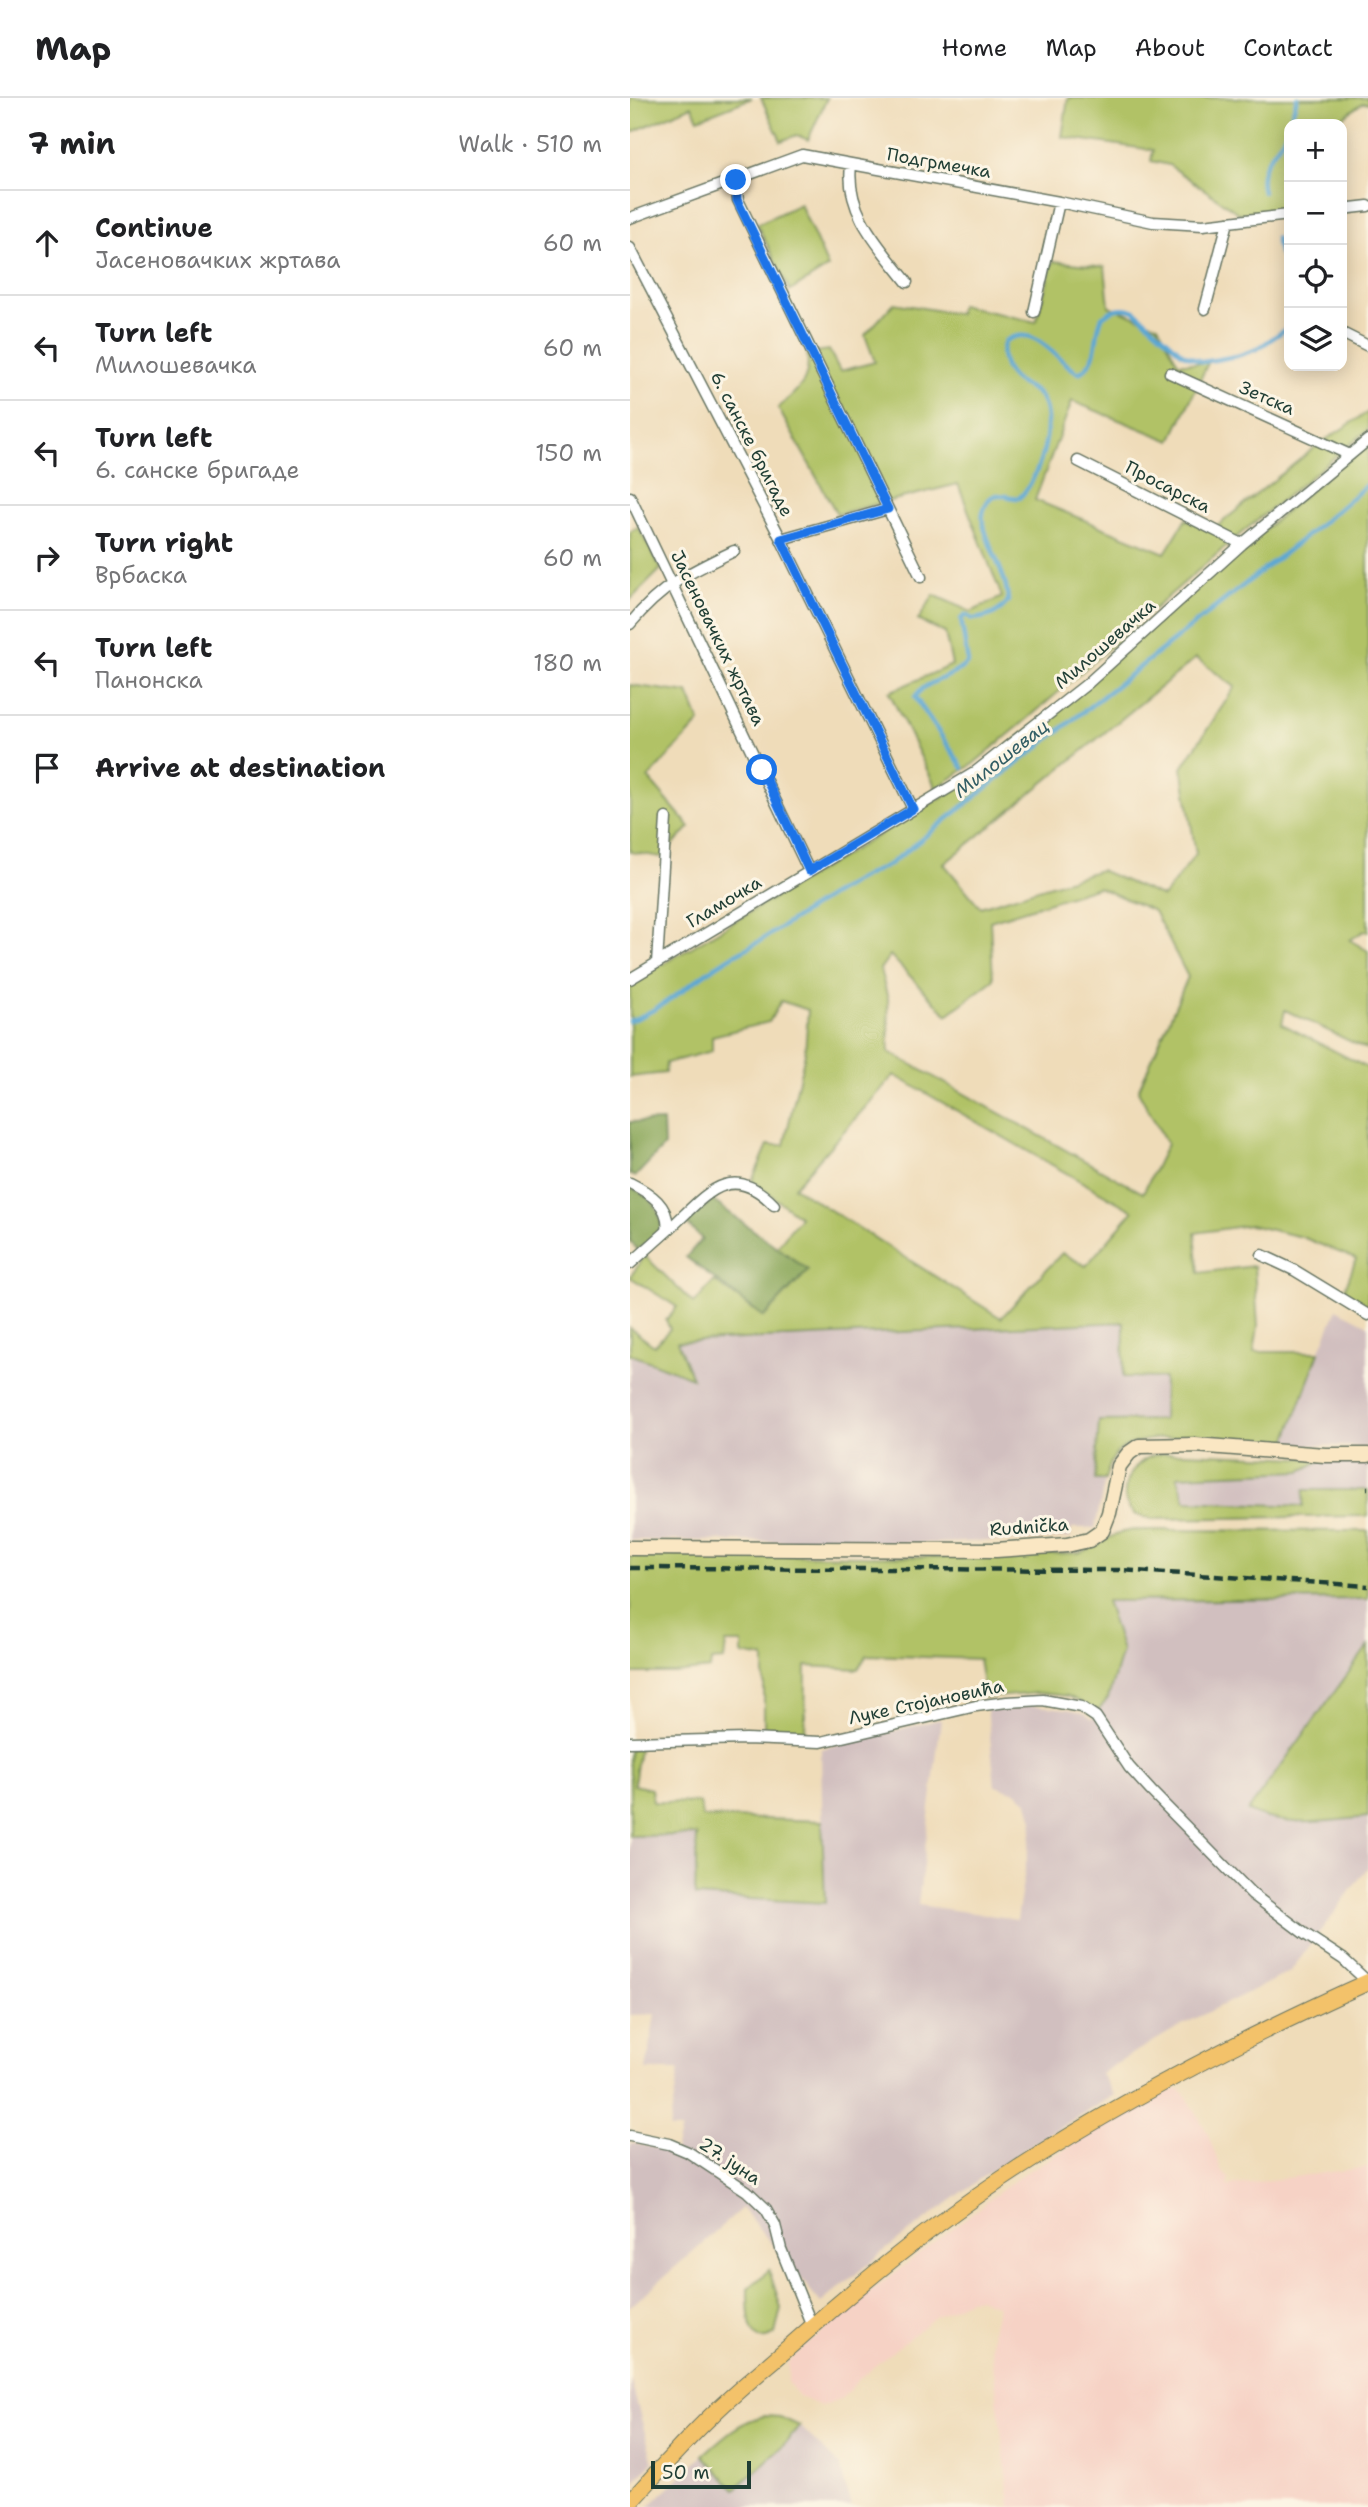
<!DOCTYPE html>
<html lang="en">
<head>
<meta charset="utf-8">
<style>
  :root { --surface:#fff; --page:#f6f6f6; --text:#202124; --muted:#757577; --line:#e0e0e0 }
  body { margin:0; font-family:"Shantell Sans",sans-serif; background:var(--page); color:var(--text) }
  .controls { position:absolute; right:21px; top:21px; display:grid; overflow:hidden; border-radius:14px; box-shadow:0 4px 18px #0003 }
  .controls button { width:63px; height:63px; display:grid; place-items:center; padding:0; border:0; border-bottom:2px solid var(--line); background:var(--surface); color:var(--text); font:35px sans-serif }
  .scale { position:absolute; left:21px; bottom:18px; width:100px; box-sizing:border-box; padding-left:7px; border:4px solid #1f3d34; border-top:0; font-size:19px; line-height:24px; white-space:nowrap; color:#1f3d34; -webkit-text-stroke:5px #fcf5e5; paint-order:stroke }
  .stop { position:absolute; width:21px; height:21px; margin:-16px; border:5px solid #1a73e8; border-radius:50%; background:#fff }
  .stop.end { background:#1a73e8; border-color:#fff; box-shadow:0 2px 7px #0008 }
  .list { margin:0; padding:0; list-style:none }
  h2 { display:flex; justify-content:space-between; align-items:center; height:91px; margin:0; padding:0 28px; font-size:30px }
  h2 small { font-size:23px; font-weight:400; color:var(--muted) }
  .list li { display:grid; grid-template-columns:46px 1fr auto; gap:21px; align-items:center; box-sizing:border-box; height:105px; padding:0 28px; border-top:2px solid var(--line) }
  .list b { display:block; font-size:26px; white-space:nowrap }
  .list p { margin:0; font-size:23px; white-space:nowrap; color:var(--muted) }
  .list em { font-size:23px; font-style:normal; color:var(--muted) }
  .icon { flex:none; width:38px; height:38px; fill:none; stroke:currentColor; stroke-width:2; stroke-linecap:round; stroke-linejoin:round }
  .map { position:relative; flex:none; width:738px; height:2409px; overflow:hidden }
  header { display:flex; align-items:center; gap:42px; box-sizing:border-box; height:98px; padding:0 35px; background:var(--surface); border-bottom:2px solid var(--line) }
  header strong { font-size:33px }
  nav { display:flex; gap:38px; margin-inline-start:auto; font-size:24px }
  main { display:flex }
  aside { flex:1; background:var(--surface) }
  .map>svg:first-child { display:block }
  .built { fill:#f6d2c5 }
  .industrial { fill:#d1bfbf }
  .green { fill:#b1c266; stroke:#68804d; stroke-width:2; fill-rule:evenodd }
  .forest { fill:#8ca85b; stroke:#567248; stroke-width:2 }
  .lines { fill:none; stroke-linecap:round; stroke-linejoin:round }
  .stream { stroke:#5ba7d4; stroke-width:4.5 }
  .street-casing { stroke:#687563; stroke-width:13 }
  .secondary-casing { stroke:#687563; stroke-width:17 }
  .primary-casing { stroke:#687563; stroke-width:18 }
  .street { stroke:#fff; stroke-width:10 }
  .secondary { stroke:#fae7c3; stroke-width:14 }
  .primary { stroke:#f3c26a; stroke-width:16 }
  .rail { stroke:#1f3d34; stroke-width:4.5; stroke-dasharray:10 5; stroke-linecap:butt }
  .route { stroke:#1a73e8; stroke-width:9 }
  .labels { text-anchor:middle; stroke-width:6; stroke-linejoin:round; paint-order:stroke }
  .street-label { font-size:18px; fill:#1f3d34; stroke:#fcf5e5 }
  .water-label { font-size:19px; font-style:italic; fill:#315d64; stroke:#fcf5e5 }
</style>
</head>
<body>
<header>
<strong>Map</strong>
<nav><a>Home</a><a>Map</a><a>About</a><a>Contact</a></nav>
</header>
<main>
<aside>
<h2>7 min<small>Walk · 510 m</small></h2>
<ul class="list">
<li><svg class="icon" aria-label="ahead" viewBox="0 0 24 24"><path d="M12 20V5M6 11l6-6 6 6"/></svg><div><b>Continue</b><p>Јасеновачких жртава</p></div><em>60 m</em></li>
<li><svg class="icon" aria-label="left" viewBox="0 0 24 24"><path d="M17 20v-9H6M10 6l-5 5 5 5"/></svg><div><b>Turn left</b><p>Милошевачка</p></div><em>60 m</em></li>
<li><svg class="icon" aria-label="left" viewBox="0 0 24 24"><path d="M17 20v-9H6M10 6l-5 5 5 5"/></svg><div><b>Turn left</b><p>6. санске бригаде</p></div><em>150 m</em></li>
<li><svg class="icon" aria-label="right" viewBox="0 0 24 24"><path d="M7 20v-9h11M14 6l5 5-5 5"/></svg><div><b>Turn right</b><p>Врбаска</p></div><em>60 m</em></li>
<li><svg class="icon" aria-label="left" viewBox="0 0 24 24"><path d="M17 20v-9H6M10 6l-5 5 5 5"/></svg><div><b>Turn left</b><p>Панонска</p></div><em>180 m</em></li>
<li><svg class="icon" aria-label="arrive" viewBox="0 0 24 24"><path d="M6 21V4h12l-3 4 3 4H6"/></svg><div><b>Arrive at destination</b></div></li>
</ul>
</aside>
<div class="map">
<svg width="738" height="2409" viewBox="0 0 738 2409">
  <rect width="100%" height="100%" fill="#fcf5e5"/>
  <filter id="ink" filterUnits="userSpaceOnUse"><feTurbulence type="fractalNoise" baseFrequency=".0143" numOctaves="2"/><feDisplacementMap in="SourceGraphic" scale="14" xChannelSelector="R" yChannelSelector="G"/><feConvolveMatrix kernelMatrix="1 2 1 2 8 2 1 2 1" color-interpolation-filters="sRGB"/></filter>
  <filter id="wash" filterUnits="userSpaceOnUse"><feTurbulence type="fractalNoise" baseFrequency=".00686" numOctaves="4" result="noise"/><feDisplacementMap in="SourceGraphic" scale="28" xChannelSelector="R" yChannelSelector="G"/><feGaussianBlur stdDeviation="1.57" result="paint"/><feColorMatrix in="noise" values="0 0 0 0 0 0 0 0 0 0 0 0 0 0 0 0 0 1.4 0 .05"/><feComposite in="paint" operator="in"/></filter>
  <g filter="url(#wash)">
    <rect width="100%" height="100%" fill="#efdcb9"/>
    <!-- built -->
    <path class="built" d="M 549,1991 L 557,1999 L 577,2034 L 591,2072 L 599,2080 L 597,2088 L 738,2069 L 738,2409 L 380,2409 L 361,2248 L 363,2228 L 368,2208 L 349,2200 L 339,2202 L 305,2219 L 231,2279 L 212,2300 L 191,2308 L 168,2298 L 158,2284 L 158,2264 L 226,2205 L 390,2078 L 535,1993 Z"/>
    <!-- industrial -->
    <path class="industrial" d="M 707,1211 L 738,1227 L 738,1349 L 655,1346 L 687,1259 Z
      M 494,1224 L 493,1278 L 534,1280 L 533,1322 L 469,1323 L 465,1382 L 475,1382 L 465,1430 L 442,1430 L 440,1440 L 308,1445 L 0,1442 L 0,1257 L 61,1280 L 46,1244 Z
      M 693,1361 L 738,1364 L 738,1392 L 674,1392 L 673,1408 L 555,1403 L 546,1378 L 671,1373 Z
      M 738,1501 L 738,1548 L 618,1712 L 650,1724 L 678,1725 L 738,1719 L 738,1769 L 660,1874 L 550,1928 L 493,1961 L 471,1976 L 484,1997 L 404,2045 L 351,2080 L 250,2156 L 191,2205 L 112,2110 L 0,2209 L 0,2045 L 45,2053 L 51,2031 L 39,2031 L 49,1972 L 16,1972 L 25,1916 L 0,1917 L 0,1738 L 67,1737 L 65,1798 L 194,1805 L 191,1651 L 311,1621 L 288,1807 L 387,1821 L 403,1723 L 398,1704 L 384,1693 L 365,1688 L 357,1610 L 399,1607 L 437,1611 L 455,1615 L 462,1621 L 478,1600 L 483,1520 L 475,1503 Z
      M 0,2280 L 23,2364 L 0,2389 Z
      M 170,2328 L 210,2368 L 221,2409 L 18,2409 L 73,2357 L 105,2391 L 151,2350 Z"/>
    <!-- green -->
    <path class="green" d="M 0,0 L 122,0 L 68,21 L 62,8 L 0,35 Z
      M 131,0 L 197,0 L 178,42 L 167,37 L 151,43 Z
      M 438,0 L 738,0 L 738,5 L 732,5 L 704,26 L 659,26 L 659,91 L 655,110 L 641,115 L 608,115 L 539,67 L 521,63 L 523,52 L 432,39 Z
      M 170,106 L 198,169 L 160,193 L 127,126 Z
      M 423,163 L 475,169 L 479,208 L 528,227 L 548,265 L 578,265 L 541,343 L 442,303 L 405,402 L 535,455 L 556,421 L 581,433 L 689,346 L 738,314 L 738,332 L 609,437 L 395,623 L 343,666 L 306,690 L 259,594 L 322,567 L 315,535 L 288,522 L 304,497 L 341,514 L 372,499 L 328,386 L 207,416 L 148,310 C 168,291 181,285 177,255 L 199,252 L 210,273 L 245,264 L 235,237 L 264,205 L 329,216 L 330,207 L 406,224 Z
      M 738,342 L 738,834 L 734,833 L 720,842 L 738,853 L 738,952 L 655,912 L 652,926 L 738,970 L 738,1210 L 713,1196 L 726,1161 L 672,1139 L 620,1127 L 565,1135 L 569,1175 L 624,1168 L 628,1228 L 624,1254 L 689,1254 L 655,1346 C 618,1344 516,1329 489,1353 C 481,1360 478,1372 475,1382 L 465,1382 L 469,1323 L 533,1322 L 534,1280 L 493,1279 L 494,1224 L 47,1244 L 62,1280 L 0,1256 L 0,1230 L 24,1248 L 40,1231 L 36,1222 L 47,1209 L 0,1179 L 15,1158 L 64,1206 L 84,1183 L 134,1219 L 178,1173 L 147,1149 L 170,1119 L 122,1083 L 138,1047 L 154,1047 L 175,955 L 178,912 L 151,903 L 139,924 L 82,938 L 82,953 L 36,965 L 35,975 L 0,979 L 0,886 L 322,693 L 476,569 ZM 566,560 L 605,589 L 552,670 L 566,756 L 533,799 L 470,772 L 350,809 L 314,766 ZM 468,789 L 524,813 L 558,879 L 508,993 L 537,1046 L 513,1095 L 259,954 L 258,901 L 250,871 L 260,857 L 317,917 L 363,882 L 360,823 ZM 264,977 L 503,1113 L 456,1168 L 432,1155 L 371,1220 L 164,1089 Z
      M 8,429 L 31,471 L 0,502 L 0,434 Z
      M 0,587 L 58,595 L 70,624 L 18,680 L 60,729 L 31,759 L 0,754 Z
      M 555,1355 L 693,1361 L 671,1373 L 547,1378 L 556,1403 L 673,1408 L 674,1392 L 738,1392 L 738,1418 L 524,1421 C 517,1420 509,1419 503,1414 C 486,1399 499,1370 516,1361 C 527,1354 542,1355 555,1355 Z
      M 504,1432 L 738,1433 L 738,1501 L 476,1503 L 492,1553 L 478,1600 L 468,1613 L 438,1598 L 408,1595 L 355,1600 L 349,1561 L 237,1557 L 228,1571 L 176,1568 L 175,1637 L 134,1635 L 134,1560 L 112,1556 L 112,1545 L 96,1545 L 94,1562 L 81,1563 L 80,1571 L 45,1575 L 0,1575 L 0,1455 L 311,1459 L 448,1455 C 470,1449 480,1434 504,1432 Z
      M 738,1548 L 738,1719 C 697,1723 656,1731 618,1713 Z
      M 9,1650 L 4,1687 L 21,1691 L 23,1704 L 70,1705 L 72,1719 L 192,1723 L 195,1805 L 65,1798 L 67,1737 L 0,1738 L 0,1651 Z
      M 139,2172 L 151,2210 L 145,2236 C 116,2255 118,2205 118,2191 Z
      M 134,2318 L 150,2319 L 170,2328 L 151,2350 L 105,2391 L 73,2357 C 93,2339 108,2324 134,2318 Z"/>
    <!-- forest -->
    <path class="forest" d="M 33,1023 L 34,1048 L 5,1079 L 0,1076 L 0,1024 Z
      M 0,1090 C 21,1096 33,1114 31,1134 L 8,1152 L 0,1143 Z
      M 82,1102 L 178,1172 L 134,1219 L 56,1159 L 72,1141 L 56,1125 Z"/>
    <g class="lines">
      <!-- stream -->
      <path class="stream" d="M 659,26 L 667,0
        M 633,94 C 625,62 651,54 659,27
        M 646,140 L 649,154 L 659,171
        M 333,670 L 285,599 C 296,581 324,581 338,564 L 331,521 L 336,517 L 342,521 C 357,520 370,515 378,503 C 377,475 358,451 353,424 C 351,415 356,399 367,397 C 374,397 382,400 389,400 C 409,382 427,324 411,300 C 405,290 394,289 385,282 C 374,273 369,256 375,243 C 407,224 424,262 449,275 C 471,262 463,239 472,219 C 482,211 493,207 505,213 L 553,256 L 573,264 L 607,258 L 627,251 L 659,229
        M 0,923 C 35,910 63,882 94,863 C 108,854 123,848 136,839 C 177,813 215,786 260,766 L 685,431 L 738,386"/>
    </g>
  </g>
  <g filter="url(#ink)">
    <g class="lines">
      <!-- street casing -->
      <g class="street-casing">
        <path id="street" d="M 221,67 C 215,115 250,149 277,184
          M 106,82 L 108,102 L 291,479
          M 712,111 L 738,108
          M 0,120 L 172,57 L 429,104 L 523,124 L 573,127 L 659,117
          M 0,150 L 151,441 L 283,711
          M 575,211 L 598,124
          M 404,214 L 429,104
          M 712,235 L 738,248
          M 540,275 L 720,357
          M 448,363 L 612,446
          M 0,399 L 179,773
          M 151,441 L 258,411
          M 0,526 C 32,487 60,474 104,453
          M 27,865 L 36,720
          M 0,881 L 344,675 L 457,586 L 612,446 L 738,342
          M 0,1085 C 20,1095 41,1108 37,1133 L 0,1166
          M 37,1133 C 74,1100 99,1060 144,1107
          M 632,1157 L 664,1172 L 738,1217
          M 0,1644 L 116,1641 L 191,1644 L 346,1608 L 377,1604 L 413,1602 L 451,1609 L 466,1619 L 499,1669 L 521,1693 L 622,1796 L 675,1836 L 713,1861 L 738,1884
          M 0,2038 L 39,2046 L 58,2054 L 117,2093 L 136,2111 L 145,2127 L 151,2151 L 182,2228"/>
      </g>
      <!-- secondary casing -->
      <g class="secondary-casing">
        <path id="secondary" d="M 0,1450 L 366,1452 L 437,1447 L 459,1442 L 472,1433 L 479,1415 L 489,1368 L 499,1355 L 509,1348 L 565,1347 L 695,1357 L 738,1357"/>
      </g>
      <!-- primary casing -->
      <g class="primary-casing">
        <path id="primary" d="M 0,2404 C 26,2376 52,2346 80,2319 C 107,2292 138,2268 167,2242 C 232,2184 310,2121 384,2073 C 496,2000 616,1939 738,1884"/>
      </g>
      <!-- street -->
      <use href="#street" class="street"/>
      <!-- secondary -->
      <use href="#secondary" class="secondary"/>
      <!-- primary -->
      <use href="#primary" class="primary"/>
      <!-- rail -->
      <path class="rail" d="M 737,1390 L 738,1390
        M 0,1470 L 490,1472 L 738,1488"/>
    </g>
  </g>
  <g class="lines" filter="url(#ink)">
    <!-- route -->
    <path class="route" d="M 106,82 L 107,102 L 258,411 L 151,441 L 283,711 L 179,773 L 132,672"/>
  </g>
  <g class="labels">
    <!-- street labels -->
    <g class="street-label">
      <text transform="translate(309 65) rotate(10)" y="6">Подгрмечка</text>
      <text transform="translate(637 300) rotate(24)" y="6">Зетска</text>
      <text transform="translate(122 346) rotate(63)" y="6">6. санске бригаде</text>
      <text transform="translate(538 389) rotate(27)" y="6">Просарска</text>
      <text transform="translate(88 540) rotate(64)" y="6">Јасеновачких жртава</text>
      <text transform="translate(475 546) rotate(-41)" y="6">Милошевачка</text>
      <text transform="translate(94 804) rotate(-31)" y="6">Гламочка</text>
      <text transform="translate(399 1429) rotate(-4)" y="6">Rudnička</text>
      <text transform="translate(296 1604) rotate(-12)" y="6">Луке Стојановића</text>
      <text transform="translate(100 2063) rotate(34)" y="6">27. јуна</text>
    </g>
    <!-- water labels -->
    <g class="water-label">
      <text transform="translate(371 660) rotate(-38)" y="7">Милошевац</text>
    </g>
  </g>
</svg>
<div class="controls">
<button>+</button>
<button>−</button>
<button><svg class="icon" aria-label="locate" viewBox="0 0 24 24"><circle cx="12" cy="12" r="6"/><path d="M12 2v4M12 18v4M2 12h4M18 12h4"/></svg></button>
<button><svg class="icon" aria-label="layers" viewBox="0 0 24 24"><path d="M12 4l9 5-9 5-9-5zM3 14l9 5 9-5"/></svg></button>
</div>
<div class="scale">50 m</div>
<div class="stop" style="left:132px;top:672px"></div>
<div class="stop end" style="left:106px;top:82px"></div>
</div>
</main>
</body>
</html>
